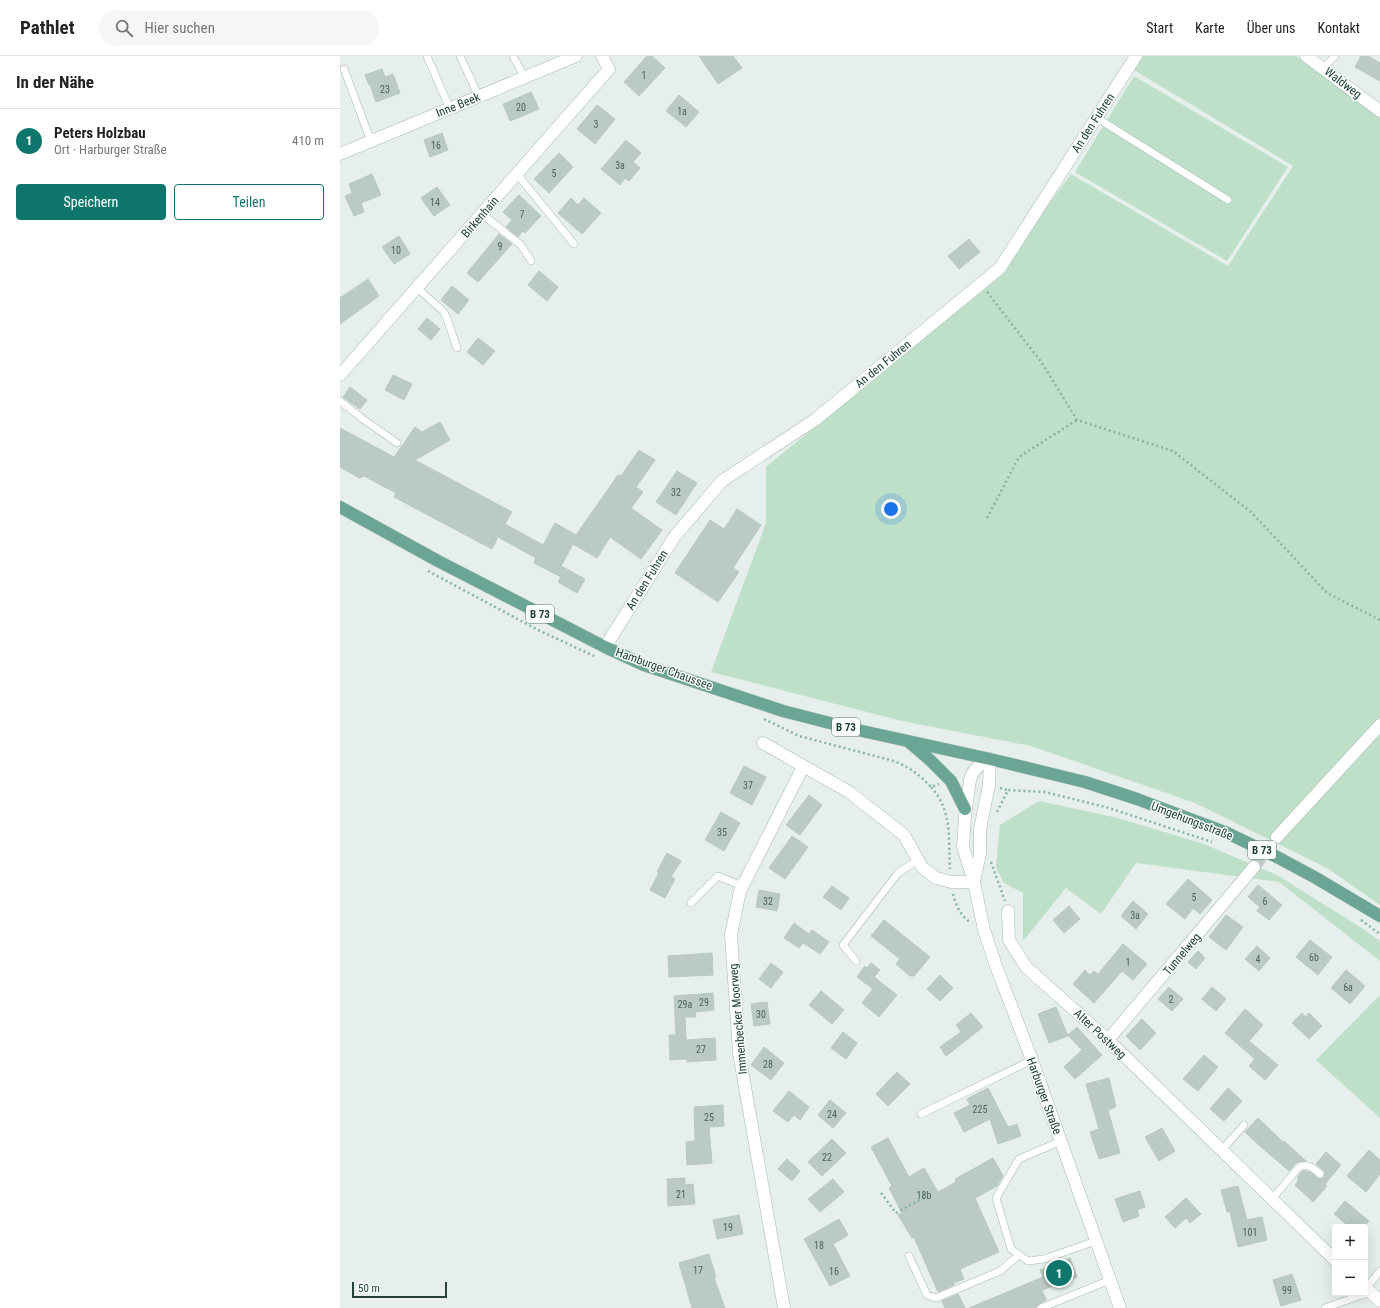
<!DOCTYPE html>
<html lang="de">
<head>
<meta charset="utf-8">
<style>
  :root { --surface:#fff; --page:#f6f6f6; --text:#222; --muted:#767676; --line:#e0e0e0; --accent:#0f766e }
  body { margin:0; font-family:"Roboto Condensed",sans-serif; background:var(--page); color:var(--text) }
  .controls { position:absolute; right:12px; bottom:12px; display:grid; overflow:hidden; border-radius:4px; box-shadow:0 4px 16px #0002 }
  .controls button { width:36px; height:36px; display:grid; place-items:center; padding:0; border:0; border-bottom:1px solid var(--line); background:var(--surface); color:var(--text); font:20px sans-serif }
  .scale { position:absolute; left:12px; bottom:10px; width:95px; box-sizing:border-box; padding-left:4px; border:2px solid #24423a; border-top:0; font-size:11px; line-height:14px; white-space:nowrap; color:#24423a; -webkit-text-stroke:3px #f7fbf9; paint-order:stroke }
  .you { position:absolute; left:551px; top:453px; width:14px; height:14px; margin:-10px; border:3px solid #fff; border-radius:50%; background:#1a73e8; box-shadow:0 0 0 6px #1a73e833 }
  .badge { display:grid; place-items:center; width:26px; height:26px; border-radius:50%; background:var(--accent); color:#fff; font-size:13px; font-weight:700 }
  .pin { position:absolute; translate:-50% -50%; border:2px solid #fff; box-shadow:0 1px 4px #0006 }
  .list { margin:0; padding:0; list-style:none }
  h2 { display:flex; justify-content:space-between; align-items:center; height:52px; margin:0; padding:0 16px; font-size:17px }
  h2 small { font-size:13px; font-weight:400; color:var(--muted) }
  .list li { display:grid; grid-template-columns:26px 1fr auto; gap:12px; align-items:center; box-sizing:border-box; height:64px; padding:0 16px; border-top:1px solid var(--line) }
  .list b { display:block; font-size:15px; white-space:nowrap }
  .list p { margin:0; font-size:13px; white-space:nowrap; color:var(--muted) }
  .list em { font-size:13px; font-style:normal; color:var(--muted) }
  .actions { display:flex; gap:8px; padding:12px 16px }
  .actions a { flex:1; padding:9px 0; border:1px solid var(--accent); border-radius:4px; text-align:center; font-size:14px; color:var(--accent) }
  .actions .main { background:var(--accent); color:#fff }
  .icon { flex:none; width:22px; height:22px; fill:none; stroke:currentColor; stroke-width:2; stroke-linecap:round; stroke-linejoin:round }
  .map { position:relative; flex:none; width:1040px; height:1252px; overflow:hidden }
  header { display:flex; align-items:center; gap:24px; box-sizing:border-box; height:56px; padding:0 20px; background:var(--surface); border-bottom:1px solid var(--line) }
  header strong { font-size:19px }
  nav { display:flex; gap:22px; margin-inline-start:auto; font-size:14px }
  .search { width:280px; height:36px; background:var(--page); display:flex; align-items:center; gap:10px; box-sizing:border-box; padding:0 14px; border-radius:22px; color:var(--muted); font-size:15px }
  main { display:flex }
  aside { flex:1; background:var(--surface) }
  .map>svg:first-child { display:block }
  .green { fill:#bfe0c8 }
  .building { fill:#bbcac4; stroke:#b8c9c2 }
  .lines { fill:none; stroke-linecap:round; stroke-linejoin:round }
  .minor-tunnel { stroke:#bfccc8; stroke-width:12; stroke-dasharray:12 6; stroke-linecap:butt }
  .service-casing { stroke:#a8b8b2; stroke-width:8 }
  .minor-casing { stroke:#a8b8b2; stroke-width:13 }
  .tertiary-casing { stroke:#a8b8b2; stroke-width:13 }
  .primary-casing { stroke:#c2cac8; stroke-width:13 }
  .path { stroke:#86b3a5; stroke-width:2.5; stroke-dasharray:2 3; stroke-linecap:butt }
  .service { stroke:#fff; stroke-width:7 }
  .minor { stroke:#fff; stroke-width:12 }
  .tertiary { stroke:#fff; stroke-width:12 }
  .primary { stroke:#6aa596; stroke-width:12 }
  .labels { text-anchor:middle; stroke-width:3; stroke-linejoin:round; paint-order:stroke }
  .number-label { font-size:10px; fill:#4a645c }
  .shield { fill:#f7fbf9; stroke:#637a73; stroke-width:1 }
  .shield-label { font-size:11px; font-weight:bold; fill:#24423a }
  .street-label { font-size:12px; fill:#24423a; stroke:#f7fbf9 }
</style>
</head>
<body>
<header>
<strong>Pathlet</strong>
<div class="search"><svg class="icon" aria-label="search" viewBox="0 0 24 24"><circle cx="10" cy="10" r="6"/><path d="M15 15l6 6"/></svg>Hier suchen</div>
<nav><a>Start</a><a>Karte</a><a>Über uns</a><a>Kontakt</a></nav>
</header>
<main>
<aside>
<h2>In der Nähe<small></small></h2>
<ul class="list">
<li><span class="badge">1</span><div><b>Peters Holzbau</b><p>Ort · Harburger Straße</p></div><em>410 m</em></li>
</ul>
<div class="actions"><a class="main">Speichern</a><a>Teilen</a></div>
</aside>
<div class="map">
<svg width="1040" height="1252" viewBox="0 0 1040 1252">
  <rect width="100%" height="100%" fill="#e6efeb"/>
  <!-- green -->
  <path class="green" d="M 803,0 L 956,0 L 1040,62 L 1040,849 L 987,812 L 855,747 L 691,690 L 562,665 L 371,616 L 426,467 L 426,411 L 566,296 L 647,231 L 731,118 L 888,210 L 953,110 L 794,14 Z
    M 794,20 L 948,111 L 887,205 L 735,116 Z
    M 699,745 L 778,762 L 864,788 L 937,819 L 1020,871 L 1040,885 L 1040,905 L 939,826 L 796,807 L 761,858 L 726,832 L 683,885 L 683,837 L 664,827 L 656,811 L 660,769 Z
    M 1040,939 L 1040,1062 L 976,1004 Z"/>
  <!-- building -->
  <path class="building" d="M 307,0 L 312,0 L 325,12 L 299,40 L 284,26 Z
    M 359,0 L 393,0 L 402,12 L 378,28 Z
    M 1021,0 L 1028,0 L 1040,7 L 1040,25 L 1015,11 Z
    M 42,13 L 45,21 L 53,18 L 60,37 L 36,46 L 30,28 L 29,29 L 25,19 Z
    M 191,36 L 199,53 L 170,65 L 163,48 Z
    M 339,39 L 359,56 L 346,71 L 326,55 Z
    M 257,49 L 275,63 L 255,88 L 237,73 Z
    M 102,77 L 108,94 L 90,101 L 84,84 Z
    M 286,84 L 301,97 L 293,106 L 300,112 L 289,125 L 285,122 L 280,129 L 261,113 Z
    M 219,97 L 233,111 L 209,137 L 194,123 Z
    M 32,118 L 41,139 L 21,147 L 24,156 L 14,160 L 5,140 L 12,137 L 9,128 Z
    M 97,131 L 110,149 L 94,160 L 81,142 Z
    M 179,139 L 201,160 L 185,177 L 183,175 L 178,181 L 166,171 L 172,164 L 163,156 Z
    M 231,142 L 238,149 L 244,142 L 261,157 L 242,178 L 218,157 Z
    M 159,178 L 172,188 L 138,226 L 127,217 Z
    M 59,180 L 70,198 L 54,208 L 42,191 Z
    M 629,183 L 640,196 L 619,213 L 608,200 Z
    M 199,215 L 218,231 L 207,245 L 188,229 Z
    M 28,223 L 39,240 L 0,268 L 0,242 Z
    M 112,230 L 129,244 L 118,258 L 101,244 Z
    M 87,262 L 100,273 L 91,284 L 78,273 Z
    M 138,282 L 155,295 L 143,309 L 127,296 Z
    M 53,319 L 72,328 L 64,344 L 45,334 Z
    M 10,331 L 27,344 L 20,353 L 3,341 Z
    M 100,366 L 110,384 L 75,404 L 172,456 L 165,468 L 203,489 L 215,467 L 236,479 L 278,419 L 281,420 L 299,394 L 315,404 L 296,431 L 303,436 L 291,452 L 322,474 L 301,503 L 270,481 L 257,502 L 233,488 L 221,510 L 245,523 L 237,537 L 218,526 L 221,521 L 194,507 L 196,502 L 158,481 L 152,493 L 54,441 L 56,437 L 24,420 L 19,422 L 0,411 L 0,372 L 54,401 L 75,371 L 82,376 Z
    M 337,415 L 357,427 L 336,459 L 316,446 Z
    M 397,453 L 421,469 L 393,512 L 399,516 L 378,546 L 335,517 L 370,464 L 384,473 Z
    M 404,710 L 426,721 L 412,749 L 390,737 Z
    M 469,739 L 482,749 L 460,779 L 446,769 Z
    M 381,756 L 400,767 L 384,795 L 365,784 Z
    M 452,780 L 468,791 L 445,823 L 429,812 Z
    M 327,797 L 341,805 L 331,821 L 335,823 L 325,842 L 310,834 L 319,817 L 317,816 Z
    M 848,823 L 872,844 L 860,858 L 853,852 L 845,863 L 826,848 Z
    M 918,829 L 942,849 L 929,864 L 917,855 L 920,851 L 908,841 Z
    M 492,830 L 509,842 L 501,854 L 483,841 Z
    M 419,834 L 440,838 L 437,855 L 416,851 Z
    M 793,845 L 808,858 L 796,873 L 781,860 Z
    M 729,850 L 740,863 L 724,877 L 713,864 Z
    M 886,859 L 903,871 L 886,894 L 869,881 Z
    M 544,864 L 590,901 L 574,920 L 570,920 L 556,908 L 560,903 L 531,880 Z
    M 454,867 L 469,878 L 472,874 L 489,886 L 480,898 L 463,887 L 459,892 L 444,882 Z
    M 970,884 L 992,901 L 978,919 L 956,901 Z
    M 783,888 L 807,908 L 793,924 L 782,915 L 754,947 L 733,928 L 745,914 L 750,919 L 754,915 L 758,918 Z
    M 917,890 L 930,902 L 919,915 L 905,903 Z
    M 858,895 L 865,902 L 856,913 L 848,906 Z
    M 372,897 L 373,919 L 329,921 L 328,900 Z
    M 431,907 L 443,916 L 431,932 L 419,923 Z
    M 531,907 L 540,914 L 534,921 L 557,939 L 539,961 L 522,947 L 533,933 L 517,921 L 525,910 L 527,912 Z
    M 1006,914 L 1025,930 L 1010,948 L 991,932 Z
    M 600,919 L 613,932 L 600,945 L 587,933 Z
    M 829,931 L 843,943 L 832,955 L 818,943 Z
    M 872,931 L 886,943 L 876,955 L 862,943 Z
    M 481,935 L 504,954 L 492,968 L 469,949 Z
    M 373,937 L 374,954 L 355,956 L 356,961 L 345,961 L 346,984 L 375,982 L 376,1004 L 347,1006 L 347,1003 L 330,1004 L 329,979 L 336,979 L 334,940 Z
    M 427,946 L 430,968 L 414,970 L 411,948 Z
    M 716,951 L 728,980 L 709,987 L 698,958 Z
    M 905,953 L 923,969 L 909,985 L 938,1009 L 925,1024 L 909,1010 L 915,1003 L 885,977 Z
    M 631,957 L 643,971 L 606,1000 L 600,991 L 621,976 L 616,969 Z
    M 962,957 L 966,961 L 969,957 L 982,970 L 969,983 L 952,967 Z
    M 802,963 L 816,977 L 800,994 L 786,980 Z
    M 737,971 L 762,999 L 735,1023 L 724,1011 L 742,994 L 728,979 Z
    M 503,976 L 517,987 L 506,1003 L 491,992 Z
    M 424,991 L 444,1007 L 431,1024 L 411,1009 Z
    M 864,999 L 878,1011 L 858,1035 L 843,1023 Z
    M 557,1016 L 570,1028 L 548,1050 L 536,1038 Z
    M 769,1022 L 776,1051 L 768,1054 L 780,1097 L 759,1103 L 750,1076 L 759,1073 L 746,1028 Z
    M 648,1032 L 668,1071 L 677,1068 L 681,1080 L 658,1088 L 650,1063 L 624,1076 L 614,1057 L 630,1049 L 627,1043 Z
    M 888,1032 L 902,1045 L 884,1065 L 870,1053 Z
    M 449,1035 L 469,1051 L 460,1064 L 454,1059 L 448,1066 L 433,1055 Z
    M 490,1044 L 506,1057 L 493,1072 L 478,1059 Z
    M 383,1049 L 384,1070 L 369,1071 L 372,1107 L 347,1109 L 346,1086 L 355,1085 L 354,1051 Z
    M 918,1062 L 943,1086 L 944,1085 L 966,1105 L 957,1106 L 949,1115 L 920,1090 L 905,1076 Z
    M 822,1072 L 835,1095 L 819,1105 L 805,1081 Z
    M 548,1082 L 569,1121 L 584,1112 L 598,1136 L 616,1126 L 615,1123 L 653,1102 L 663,1120 L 657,1130 L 635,1142 L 659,1196 L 620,1213 L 624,1223 L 613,1227 L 614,1229 L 598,1236 L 574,1181 L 572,1182 L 558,1159 L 562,1157 L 549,1132 L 552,1130 L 531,1091 Z
    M 492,1083 L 506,1097 L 482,1120 L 468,1106 Z
    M 1029,1094 L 1040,1104 L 1040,1118 L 1026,1136 L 1007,1120 Z
    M 986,1096 L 1001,1109 L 985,1128 L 987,1130 L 973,1146 L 955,1129 L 959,1124 L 957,1122 L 962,1115 L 965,1115 L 970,1116 L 979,1123 L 984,1122 L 985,1116 L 976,1108 Z
    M 447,1103 L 460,1115 L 452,1125 L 438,1113 Z
    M 345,1122 L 345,1129 L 353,1128 L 355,1148 L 328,1150 L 327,1123 Z
    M 493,1123 L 504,1136 L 480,1156 L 468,1143 Z
    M 898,1130 L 907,1164 L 922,1161 L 927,1184 L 898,1191 L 890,1156 L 887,1156 L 881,1134 Z
    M 800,1135 L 805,1151 L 797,1154 L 799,1160 L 783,1166 L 775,1143 Z
    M 846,1142 L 861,1158 L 850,1167 L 846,1162 L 835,1172 L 825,1161 Z
    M 1005,1145 L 1029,1165 L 1024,1171 L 1010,1171 L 994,1158 Z
    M 399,1159 L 403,1178 L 377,1183 L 373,1164 Z
    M 499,1163 L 508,1179 L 493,1188 L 510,1220 L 490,1230 L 464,1183 Z
    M 369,1198 L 376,1221 L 374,1222 L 385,1252 L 352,1252 L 339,1207 Z
    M 730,1202 L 737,1221 L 702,1234 L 706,1244 L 699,1248 L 696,1252 L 629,1252 L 703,1221 L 700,1214 Z
    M 952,1218 L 961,1244 L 941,1250 L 933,1224 Z
    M 618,1238 L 625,1252 L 605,1252 L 602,1245 Z"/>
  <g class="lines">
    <!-- minor-tunnel -->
    <path class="minor-tunnel" d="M 914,811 L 937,781"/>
    <!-- service casing -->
    <g class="service-casing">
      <path id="service" d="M 87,0 L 110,53
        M 120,0 L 139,41
        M 173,0 L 185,22
        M 983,12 L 995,0
        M 4,13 L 31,85
        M 757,62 L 888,144
        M 177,118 L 234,188
        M 142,158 L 181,189 L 191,205
        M 77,232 L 103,255 L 106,260 L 117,292
        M 0,345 L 23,363 L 57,387
        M 351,847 L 378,820 L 402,830
        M 516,905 L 503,889 L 558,817 L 578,804
        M 581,1058 L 692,1004
        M 721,1085 L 679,1103 L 656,1142 L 671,1193 L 688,1205 L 704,1203 L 756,1185
        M 882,1094 L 904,1069
        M 932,1143 L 959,1111 C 968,1107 973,1112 980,1118
        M 569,1200 L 587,1239 L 596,1242 L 660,1215 L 679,1199
        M 1026,1232 L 1040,1215
        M 701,1252 L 770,1224
        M 985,1252 L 1030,1236"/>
    </g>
    <!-- minor casing -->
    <g class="minor-casing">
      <path id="minor" d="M 966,0 L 1040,55
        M 0,319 L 269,13 L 262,0
        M 265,591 L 335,480 L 382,425 L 476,363 L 660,212 L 796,0
        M 423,687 L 509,736 L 564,779 L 582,811 L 596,822 L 611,826 L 634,826
        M 937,781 L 1040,669
        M 668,855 L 669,884 L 686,911 L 768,984 L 995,1204
        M 768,984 L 914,811
        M 1025,1231 L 1040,1245
        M 444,1252 L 399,997 L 391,879 L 400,835 L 463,711"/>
    </g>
    <!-- tertiary casing -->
    <g class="tertiary-casing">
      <path id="tertiary" d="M 0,98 L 236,0
        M 650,703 C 640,708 633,713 630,724 L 625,760 L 623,791 L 634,826 L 644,874 L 656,910 L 692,1004 L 780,1252
        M 634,825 L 640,798 L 640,773 L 649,729 L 650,703"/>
    </g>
    <!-- primary casing -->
    <g class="primary-casing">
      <path id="primary" d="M 0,451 L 98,505 L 265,591 L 304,609 L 443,655 L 513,673 L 650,703 L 745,726 L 797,743 L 885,776 L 937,801 L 976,822 L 1040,860
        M 569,686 L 590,704 L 611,725 L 625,753"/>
    </g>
    <!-- path -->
    <path class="path" d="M 647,236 L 702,307 L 737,364 L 833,395 L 912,457 L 987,537 L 1040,564
      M 647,462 L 679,401 L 737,364
      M 88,515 L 198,574 L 254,600
      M 424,663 L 459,680 L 554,705 C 569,711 580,719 591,731 L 599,728
      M 591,731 C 613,756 608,782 610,813
      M 660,732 L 668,734
      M 657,756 L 668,734 L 705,736 L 769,752 L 872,786
      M 651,806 L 665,845
      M 613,838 C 615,847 621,861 630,866
      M 1021,864 L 1040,878
      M 541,1137 L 556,1157 L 585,1141"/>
    <!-- service -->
    <use href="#service" class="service"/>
    <!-- minor -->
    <use href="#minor" class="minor"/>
    <!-- tertiary -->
    <use href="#tertiary" class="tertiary"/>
    <!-- primary -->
    <use href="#primary" class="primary"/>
  </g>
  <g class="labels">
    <!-- number labels -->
    <g class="number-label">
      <text x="304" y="23">1</text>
      <text x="45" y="37">23</text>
      <text x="181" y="55">20</text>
      <text x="342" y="59">1a</text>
      <text x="256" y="72">3</text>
      <text x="96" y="93">16</text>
      <text x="280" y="113">3a</text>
      <text x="214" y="121">5</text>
      <text x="95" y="150">14</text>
      <text x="182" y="162">7</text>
      <text x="160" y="194">9</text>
      <text x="56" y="198">10</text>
      <text x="336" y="440">32</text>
      <text x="408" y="733">37</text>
      <text x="382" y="780">35</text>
      <text x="854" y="845">5</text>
      <text x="428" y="849">32</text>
      <text x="925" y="849">6</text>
      <text x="795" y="863">3a</text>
      <text x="974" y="905">6b</text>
      <text x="918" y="907">4</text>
      <text x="788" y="910">1</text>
      <text x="1008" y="935">6a</text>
      <text x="831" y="947">2</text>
      <text x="364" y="950">29</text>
      <text x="345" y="952">29a</text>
      <text x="421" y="962">30</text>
      <text x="361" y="997">27</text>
      <text x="428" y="1012">28</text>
      <text x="640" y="1057">225</text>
      <text x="492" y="1062">24</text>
      <text x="369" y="1065">25</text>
      <text x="487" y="1105">22</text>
      <text x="341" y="1142">21</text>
      <text x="584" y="1143">18b</text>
      <text x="388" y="1175">19</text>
      <text x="910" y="1180">101</text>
      <text x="479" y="1193">18</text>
      <text x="358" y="1218">17</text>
      <text x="494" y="1219">16</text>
      <text x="947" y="1238">99</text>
    </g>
    <!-- shield labels -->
    <g class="shield">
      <rect x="186" y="549" width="28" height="18" rx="3"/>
      <rect x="492" y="662" width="28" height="18" rx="3"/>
      <rect x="908" y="785" width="28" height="18" rx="3"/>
    </g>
    <g class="shield-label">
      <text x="200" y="562">B 73</text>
      <text x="506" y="675">B 73</text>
      <text x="922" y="798">B 73</text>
    </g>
    <!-- street labels -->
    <g class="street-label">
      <text transform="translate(1003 27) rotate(37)" y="4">Waldweg</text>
      <text transform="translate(118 49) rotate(-22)" y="4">Inne Beek</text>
      <text transform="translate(753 67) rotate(-57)" y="4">An den Fuhren</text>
      <text transform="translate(140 161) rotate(-49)" y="4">Birkenhain</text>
      <text transform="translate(543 308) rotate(-39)" y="4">An den Fuhren</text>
      <text transform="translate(307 524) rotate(-58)" y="4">An den Fuhren</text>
      <text transform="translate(324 613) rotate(20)" y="4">Hamburger Chaussee</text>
      <text transform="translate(852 765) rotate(21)" y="4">Umgehungsstraße</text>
      <text transform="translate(842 898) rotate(-50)" y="4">Tunnelweg</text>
      <text transform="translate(398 963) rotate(-95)" y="4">Immenbecker Moorweg</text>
      <text transform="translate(760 978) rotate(43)" y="4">Alter Postweg</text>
      <text transform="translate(704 1040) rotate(70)" y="4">Harburger Straße</text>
    </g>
  </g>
</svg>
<div class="controls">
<button>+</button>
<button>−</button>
</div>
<div class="scale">50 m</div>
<div class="you"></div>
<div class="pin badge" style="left:719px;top:1217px">1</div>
</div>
</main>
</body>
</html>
